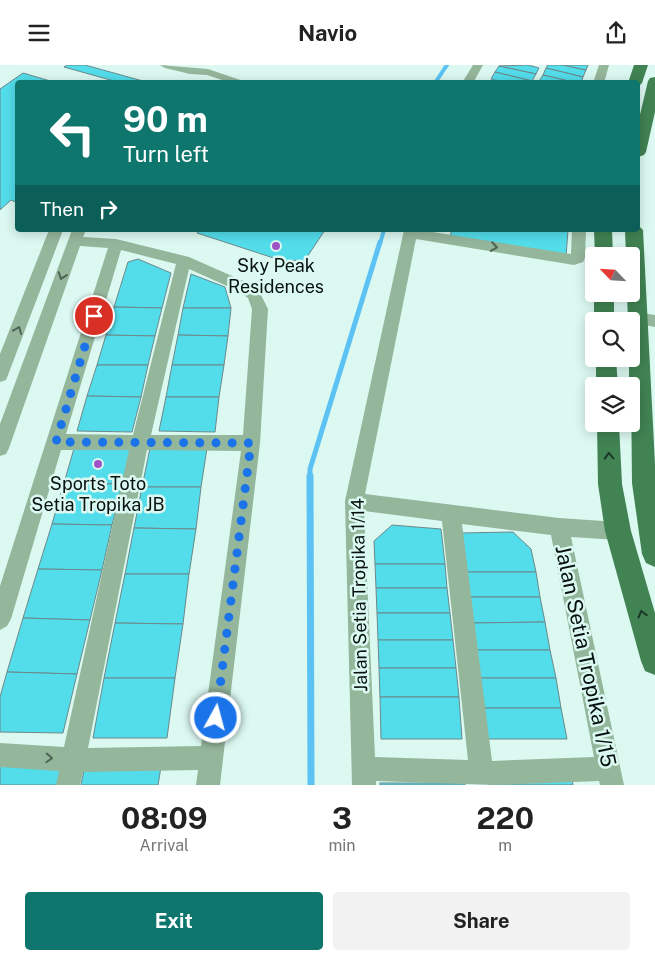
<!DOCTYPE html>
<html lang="en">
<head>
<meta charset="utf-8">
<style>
  :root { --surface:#fff; --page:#f2f2f2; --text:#222; --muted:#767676; --accent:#0f766e }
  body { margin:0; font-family:"Public Sans",sans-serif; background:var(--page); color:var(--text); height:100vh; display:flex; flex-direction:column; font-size:19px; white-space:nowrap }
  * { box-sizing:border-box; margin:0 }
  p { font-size:16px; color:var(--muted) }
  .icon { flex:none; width:28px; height:28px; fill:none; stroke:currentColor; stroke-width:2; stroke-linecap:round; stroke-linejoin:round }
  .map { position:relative; height:720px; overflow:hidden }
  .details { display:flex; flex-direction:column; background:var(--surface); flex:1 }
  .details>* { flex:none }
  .hud { position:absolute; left:15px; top:15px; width:625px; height:152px; border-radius:5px; box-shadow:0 2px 12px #0003; background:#0f766e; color:#fff; overflow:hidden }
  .needle { width:32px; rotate:295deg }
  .buttons { position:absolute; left:585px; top:182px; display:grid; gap:10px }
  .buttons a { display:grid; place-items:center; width:55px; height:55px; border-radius:5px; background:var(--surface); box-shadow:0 2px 12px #0003; font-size:25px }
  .pin { position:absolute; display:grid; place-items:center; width:42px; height:42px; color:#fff; margin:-21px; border:2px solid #fff; border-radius:50%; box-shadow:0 1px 5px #0007 }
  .me { position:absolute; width:55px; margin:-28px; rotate:7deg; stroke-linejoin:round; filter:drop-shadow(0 0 4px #0008) }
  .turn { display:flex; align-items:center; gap:18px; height:105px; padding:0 25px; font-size:22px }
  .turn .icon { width:65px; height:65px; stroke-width:2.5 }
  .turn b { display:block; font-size:35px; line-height:42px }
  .then { display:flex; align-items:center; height:48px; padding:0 25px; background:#0003; gap:10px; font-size:19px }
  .eta { display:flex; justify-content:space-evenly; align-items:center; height:85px; text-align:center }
  .eta b { font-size:30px; font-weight:700; line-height:35px }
  .primary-button { display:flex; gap:10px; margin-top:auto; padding:10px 25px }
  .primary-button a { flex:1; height:58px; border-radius:5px; background:var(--accent); color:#fff; font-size:20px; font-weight:700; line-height:58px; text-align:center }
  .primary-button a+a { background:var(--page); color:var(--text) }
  header { display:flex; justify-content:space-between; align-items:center; height:65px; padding:0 25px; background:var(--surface); font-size:22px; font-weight:700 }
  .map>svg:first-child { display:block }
</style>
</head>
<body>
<header><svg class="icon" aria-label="menu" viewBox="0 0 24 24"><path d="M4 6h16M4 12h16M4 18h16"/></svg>Navio<svg class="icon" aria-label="share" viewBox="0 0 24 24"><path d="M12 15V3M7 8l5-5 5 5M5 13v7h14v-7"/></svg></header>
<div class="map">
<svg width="655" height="720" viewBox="0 0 655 720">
  <rect width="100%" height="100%" fill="#dbf9f1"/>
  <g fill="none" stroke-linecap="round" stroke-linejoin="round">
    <!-- stream-far2 -->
    <g stroke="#5bc2f3" stroke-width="4">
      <path d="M435,18l12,-18"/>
      <path d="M380,179l4,-14"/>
    </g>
    <!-- stream-far1 -->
    <path stroke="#5bc2f3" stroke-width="5" d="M310,413v-9l70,-227"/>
    <!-- stream -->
    <path stroke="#5bc2f3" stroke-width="7" d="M310,411l1,309"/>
  </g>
  <!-- building -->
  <g fill="#53ddeb" stroke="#6c888b">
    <path d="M67,0h18l65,18h-29l-57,-16z"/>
    <path d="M528,0l11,3 -3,6 -37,-8z"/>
    <path d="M548,0h15l23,5 -3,7 -37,-9z"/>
    <path d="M563,0h25l-2,5z"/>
    <path d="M499,1l37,8 -4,7 -37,-9z"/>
    <path d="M546,3l37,9 -2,6h-4l-34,-8z"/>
    <path d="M495,7l37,9 -1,2h-24l-16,-4z"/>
    <path d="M23,8l34,10h-39v120l-7,-3 -11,10v-121z"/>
    <path d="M543,10l34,8 -38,-2z"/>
    <path d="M199,165h126l-22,33 -9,-3 -2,4 -95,-31z"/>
    <path d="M452,165h116l-2,27 -116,-21z"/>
    <path d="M138,194l33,14 -9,35 -48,-1 14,-45z"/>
    <path d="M191,209l34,13 6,21h-48z"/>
    <path d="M114,242l48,1 -7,28 -49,-1z"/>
    <path d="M183,243h48l-3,28 -50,-1z"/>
    <path d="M106,270l49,1 -7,29h-51z"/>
    <path d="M178,270l50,1 -4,29h-52z"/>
    <path d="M97,300h51l-7,32 -54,-1z"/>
    <path d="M172,300h52l-5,32h-53z"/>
    <path d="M87,331l54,1 -9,35 -55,-1z"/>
    <path d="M166,332h53l-4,35 -56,-1z"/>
    <path d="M75,380l57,1 -10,38 -58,-1z"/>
    <path d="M150,383h57l-6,39h-59z"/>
    <path d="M64,418l58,1 -10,41 -60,-1z"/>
    <path d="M142,422h59l-5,42 -62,-1z"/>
    <path d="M52,459l60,1 -10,45 -64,-1z"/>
    <path d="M392,460l49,4 4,35h-70l-1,-23z"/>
    <path d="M134,463l62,1 -7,45h-64z"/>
    <path d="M513,467l18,17 5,23h-71l-5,-39z"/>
    <path d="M375,499h70l2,24h-71z"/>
    <path d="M38,504l64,1 -12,50 -67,-2z"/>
    <path d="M465,507h71l4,25h-72z"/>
    <path d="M125,509h64l-6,50 -68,-1z"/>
    <path d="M376,523h71l3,25h-73z"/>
    <path d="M468,532h72l5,25 -74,1z"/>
    <path d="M377,548h73l3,27h-75z"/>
    <path d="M23,553l67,2 -13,54 -70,-2z"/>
    <path d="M545,557l5,28h-75l-4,-27z"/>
    <path d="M115,558l68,1 -8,54h-71z"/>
    <path d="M378,575h75l3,28h-77z"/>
    <path d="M475,585h75l6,28h-78z"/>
    <path d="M379,603h77l3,29h-79z"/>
    <path d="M7,607l70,2 -14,59 -63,-1v-35z"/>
    <path d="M104,613h71l-8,60h-74z"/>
    <path d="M478,613h78l5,30h-79z"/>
    <path d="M380,632h79l3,42h-81z"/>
    <path d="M482,643h79l6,31h-81z"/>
    <path d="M0,696l63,1 -5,23h-58z"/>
    <path d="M85,700l76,2 -3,18h-77z"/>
    <path d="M488,713l84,1 1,6h-84z"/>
    <rect x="380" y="718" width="85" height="2"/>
  </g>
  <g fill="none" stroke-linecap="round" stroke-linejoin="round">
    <!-- minor -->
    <g fill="#94b69b" fill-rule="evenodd">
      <path d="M160,0l48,4 41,14h-18l-24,-8 -17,-1 -25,-6z"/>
      <path d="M473,0h10l-10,18h-11z"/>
      <path d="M599,0h10l-5,18h-11z"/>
      <path d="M49,165h14l-55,145 -2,5 -6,2v-28z"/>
      <path d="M72,165h14l-3,7 33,2 73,18 59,26 11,8 9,18 -8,134 -40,342h-24l2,-15 -115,2 -3,13h-24l3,-14 -59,-4v-24l64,4 65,-297h-68l-50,169 -4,7 -7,4v-44l108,-338 -28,-2 -71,202 -3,6 -6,2v-32zM121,185l55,14 -43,171 -67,-1zM189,204l49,22 10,7 4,11 -9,126h-92zM147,385l94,1 -40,295 -113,2z"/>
      <path d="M404,165h16l151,24 1,-24h14l-1,28 -2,4 -9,3 -158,-26 -51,255 194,24 59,4 7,2 3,7 -3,7 -7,2 -47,-3 53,248h-24l-1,-4 -104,4 -119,-4v4h-24l-7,-284zM364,446l78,10 26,239 -93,-3zM462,459l89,11 43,222 -102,4z"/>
      <path d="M636,247l19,3v12l-24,-5 -3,-4 3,-4z"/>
    </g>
    <!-- major -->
    <g fill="#418353" fill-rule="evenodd">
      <path d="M634,0h14l-6,18 -4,4v-4h-10z"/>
      <path d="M655,12v35l-9,40 -2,3 -6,2v-34l10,-42 2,-3z"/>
      <path d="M638,160l5,5 12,234v103l-9,-4 -4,-9 -10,-71 -1,-97h-2v-27h2v-38h-3l-1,-27h4v-38h-5l-1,-26h13z"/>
      <path d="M594,165h18l1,26h-18z"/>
      <rect x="594" y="229" width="20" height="27"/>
      <path d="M596,294h20l2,27h-22z"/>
      <path d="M597,359h22l3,60 9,47 24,82v62l-10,-4 -4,-10 -36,-130 -7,-47z"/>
    </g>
  </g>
  <!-- one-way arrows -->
  <defs><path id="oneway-chevron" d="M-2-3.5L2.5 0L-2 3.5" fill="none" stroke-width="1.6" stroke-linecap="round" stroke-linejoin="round" transform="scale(1.25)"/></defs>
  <g stroke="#4e6455">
    <use href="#oneway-chevron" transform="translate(494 182) rotate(9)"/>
    <use href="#oneway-chevron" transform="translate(62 211) rotate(110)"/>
    <use href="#oneway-chevron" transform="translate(18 265) rotate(-68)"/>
    <use href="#oneway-chevron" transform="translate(49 693) rotate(3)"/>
  </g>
  <g stroke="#1b3927">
    <use href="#oneway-chevron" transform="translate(609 391) rotate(-92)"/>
    <use href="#oneway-chevron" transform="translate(642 549) rotate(-106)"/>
  </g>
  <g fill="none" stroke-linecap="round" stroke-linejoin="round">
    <!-- route -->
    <path stroke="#1a73e8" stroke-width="9" stroke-dasharray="0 16.2" d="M94,251l-38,126 195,1 -35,275"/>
  </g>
  <!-- markers -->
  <g fill="#9e52c4" stroke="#dbf9f1" stroke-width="2">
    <circle cx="276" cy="181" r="5"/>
    <circle cx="98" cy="399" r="5"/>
  </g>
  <g text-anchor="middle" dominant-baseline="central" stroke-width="5" stroke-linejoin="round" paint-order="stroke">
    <!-- poi labels -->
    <g font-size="18" fill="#07110f" stroke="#dbf9f1">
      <text x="276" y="200">Sky Peak<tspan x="276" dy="21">Residences</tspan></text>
      <text x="98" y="418">Sports Toto<tspan x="98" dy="21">Setia Tropika JB</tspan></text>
    </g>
    <!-- street labels -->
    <g font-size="18" fill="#07110f" stroke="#dbf9f1">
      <text transform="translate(359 530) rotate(-91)">Jalan Setia Tropika 1/14</text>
    </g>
    <!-- near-street labels -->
    <g font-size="21" fill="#07110f" stroke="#dbf9f1">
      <text transform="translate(586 591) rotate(78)">Jalan Setia Tropika 1/15</text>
    </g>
  </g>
</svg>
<div class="buttons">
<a><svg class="needle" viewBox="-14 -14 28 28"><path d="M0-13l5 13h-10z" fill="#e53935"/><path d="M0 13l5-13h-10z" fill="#767676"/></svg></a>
<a><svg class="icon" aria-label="search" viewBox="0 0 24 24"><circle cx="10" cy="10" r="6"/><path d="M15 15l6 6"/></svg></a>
<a><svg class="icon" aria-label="layers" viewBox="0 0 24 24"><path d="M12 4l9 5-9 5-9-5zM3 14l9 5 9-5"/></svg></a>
</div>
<div class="pin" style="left:94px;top:251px;background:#d93025"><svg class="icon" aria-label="arrive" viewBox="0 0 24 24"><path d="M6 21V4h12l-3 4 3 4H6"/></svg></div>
<svg class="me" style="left:216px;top:653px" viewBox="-20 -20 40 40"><circle r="17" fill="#1a73e8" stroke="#fff" stroke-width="3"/><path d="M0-11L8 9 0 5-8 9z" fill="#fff"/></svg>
<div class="hud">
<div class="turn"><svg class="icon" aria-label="left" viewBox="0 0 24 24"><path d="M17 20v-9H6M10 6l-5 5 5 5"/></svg><div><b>90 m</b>Turn left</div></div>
<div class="then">Then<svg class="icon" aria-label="right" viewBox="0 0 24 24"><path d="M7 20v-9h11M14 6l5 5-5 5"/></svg></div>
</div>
</div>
<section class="details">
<div class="eta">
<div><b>08:09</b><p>Arrival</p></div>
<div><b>3</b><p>min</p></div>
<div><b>220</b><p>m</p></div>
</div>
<div class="primary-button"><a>Exit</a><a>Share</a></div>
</section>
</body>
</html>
